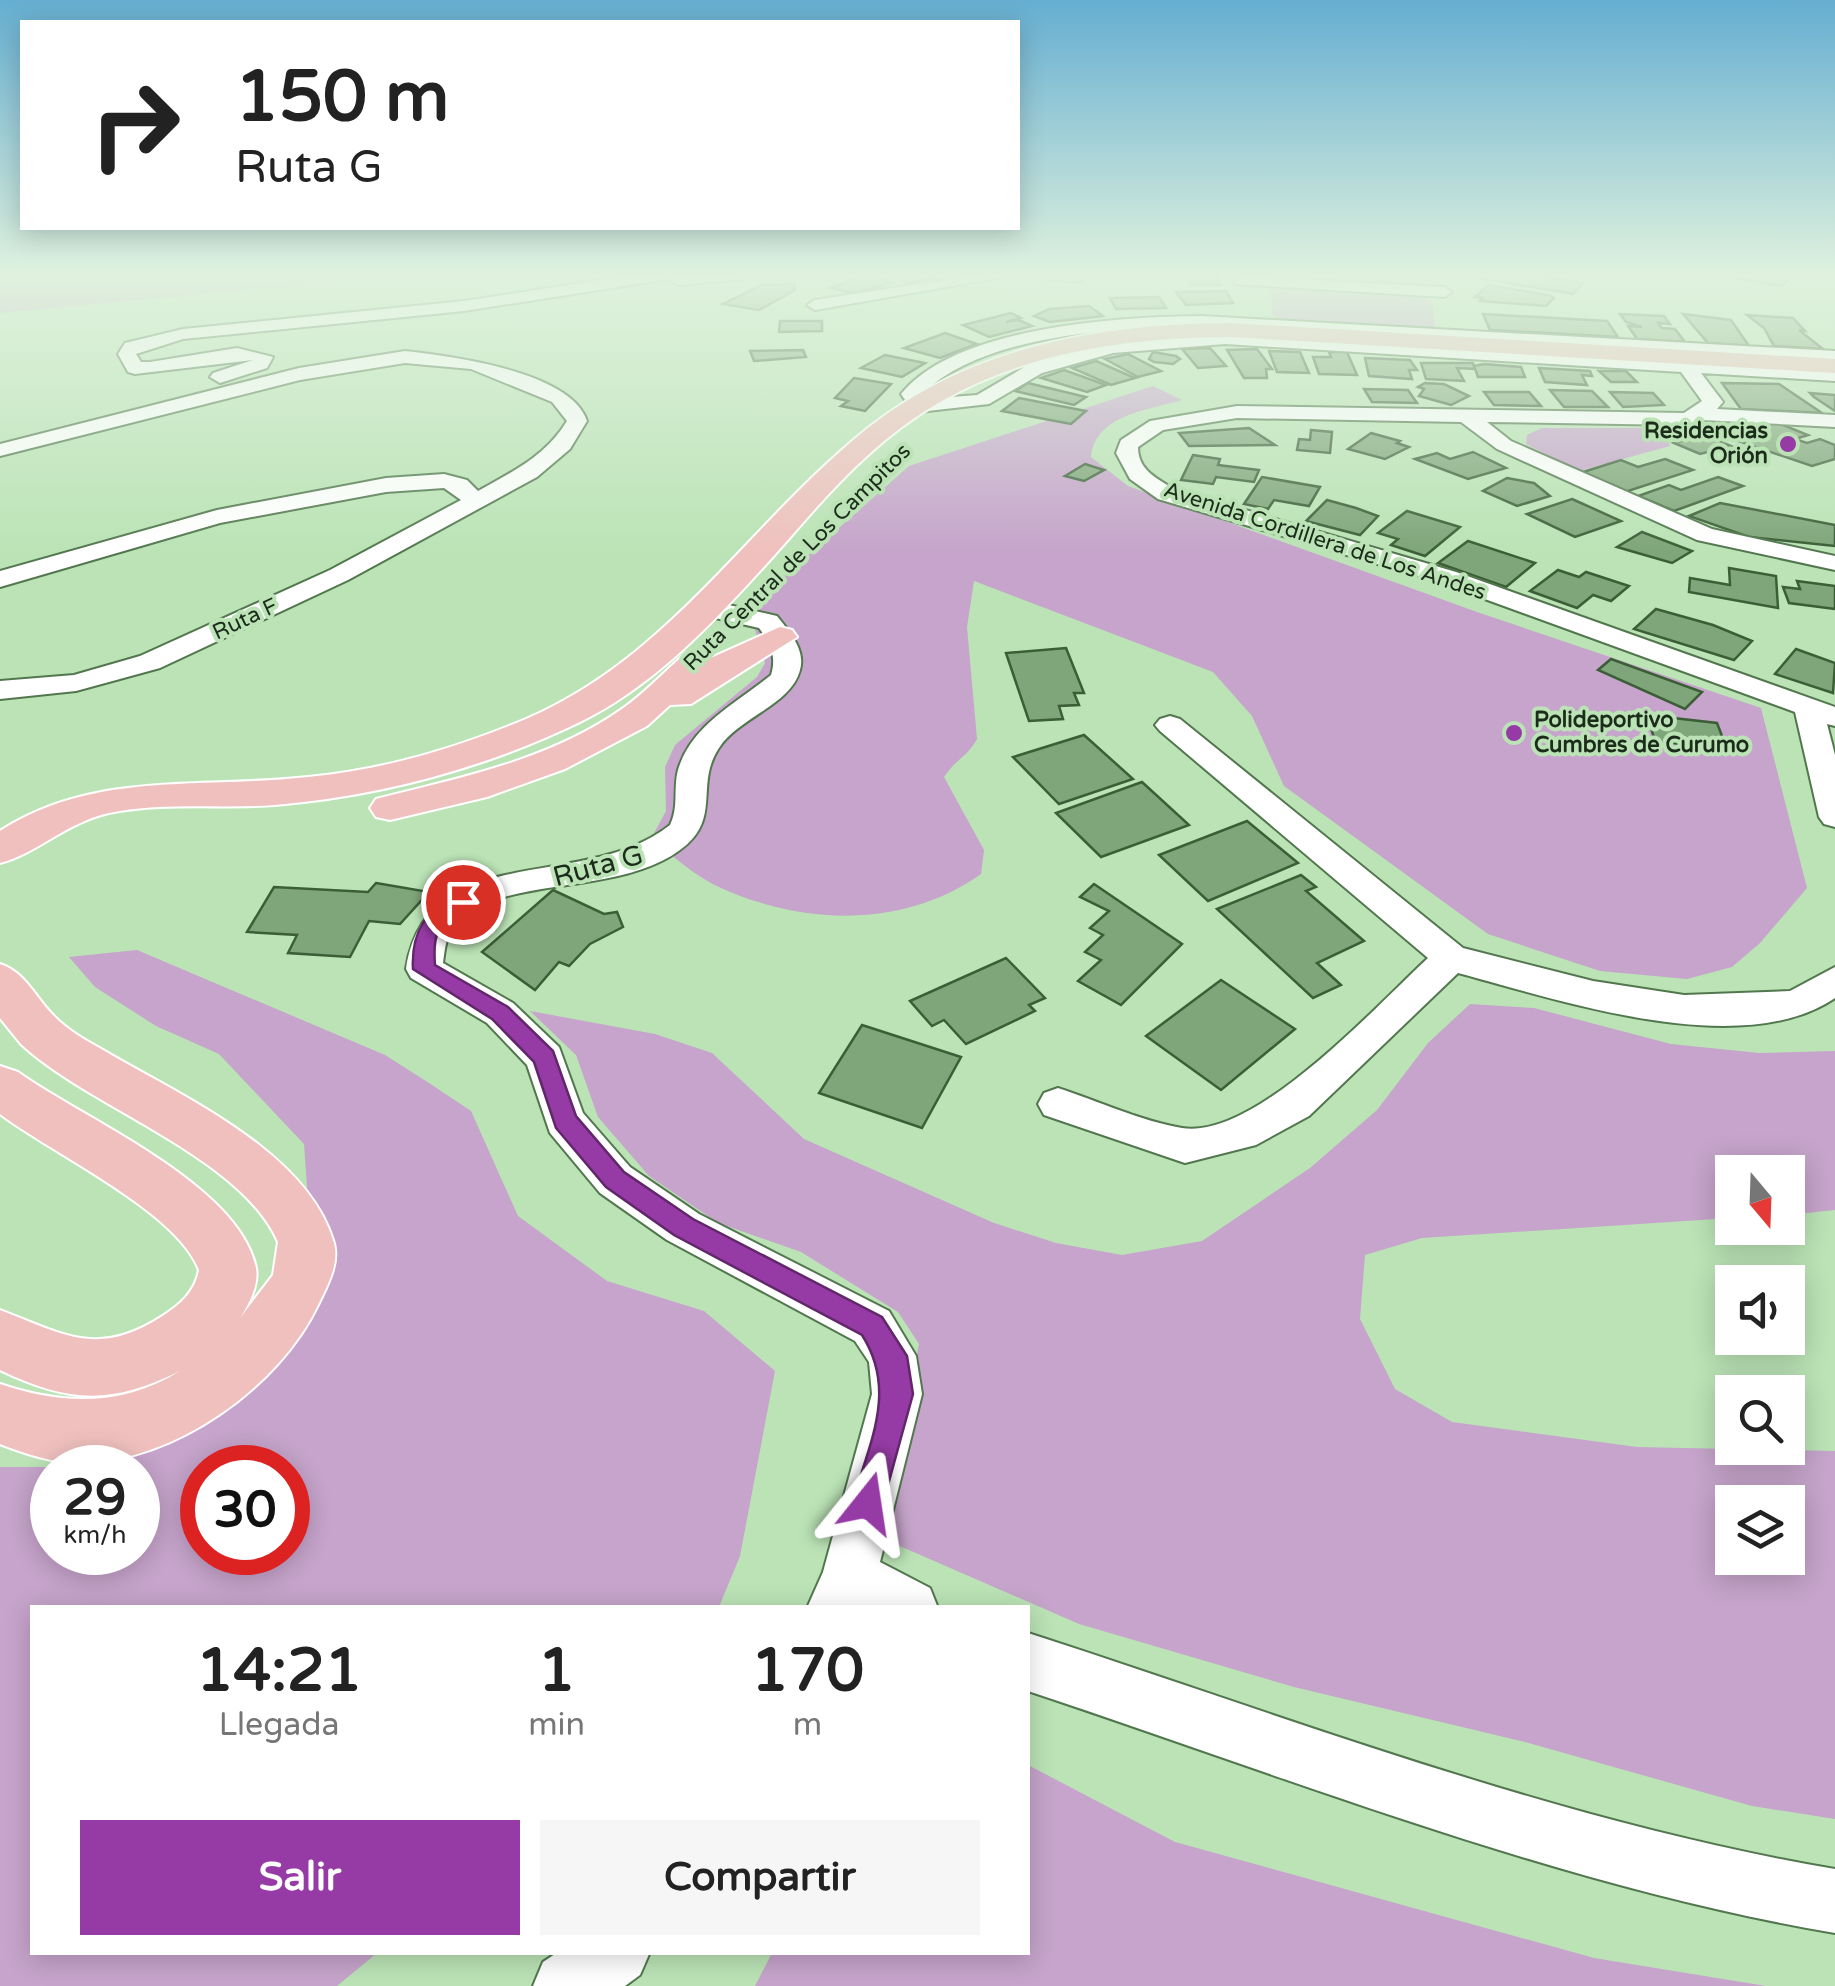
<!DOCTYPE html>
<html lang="es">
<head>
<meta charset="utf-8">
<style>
  :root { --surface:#fff; --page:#f6f6f6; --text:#222; --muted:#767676; --accent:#963ba5 }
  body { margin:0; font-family:"Varela Round",sans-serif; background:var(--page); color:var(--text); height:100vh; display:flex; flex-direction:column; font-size:38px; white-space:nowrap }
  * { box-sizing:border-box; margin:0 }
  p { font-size:32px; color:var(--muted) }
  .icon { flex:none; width:55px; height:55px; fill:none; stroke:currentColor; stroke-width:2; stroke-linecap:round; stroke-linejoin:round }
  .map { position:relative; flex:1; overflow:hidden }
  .drawer { position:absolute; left:30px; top:1605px; width:1000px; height:350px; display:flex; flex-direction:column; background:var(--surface); border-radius:0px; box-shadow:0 5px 25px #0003 }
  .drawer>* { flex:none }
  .guide { position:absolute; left:20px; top:20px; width:1000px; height:210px; border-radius:0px; box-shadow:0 5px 25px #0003; background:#fff; color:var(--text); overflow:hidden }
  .needle { width:65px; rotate:161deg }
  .buttons { position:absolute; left:1715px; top:1155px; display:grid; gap:20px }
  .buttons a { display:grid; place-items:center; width:90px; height:90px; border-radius:0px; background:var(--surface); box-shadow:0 5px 25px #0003; font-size:50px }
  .speed { position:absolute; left:30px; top:1445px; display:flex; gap:20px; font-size:50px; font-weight:700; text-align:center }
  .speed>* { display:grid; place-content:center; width:130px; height:130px; border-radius:50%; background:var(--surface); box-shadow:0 5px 25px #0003; line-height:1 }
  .speed small { font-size:25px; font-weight:400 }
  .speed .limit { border:15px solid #d22; background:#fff; color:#111 }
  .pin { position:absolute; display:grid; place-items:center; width:85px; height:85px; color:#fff; margin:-42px; border:5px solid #fff; border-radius:50%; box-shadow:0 2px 10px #0007 }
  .me { position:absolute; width:110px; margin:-55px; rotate:15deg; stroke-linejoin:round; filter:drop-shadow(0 0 8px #0008) }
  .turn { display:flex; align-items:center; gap:35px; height:210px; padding:0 50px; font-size:45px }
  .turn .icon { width:130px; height:130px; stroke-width:2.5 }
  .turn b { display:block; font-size:70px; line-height:85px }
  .eta { display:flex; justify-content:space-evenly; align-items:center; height:170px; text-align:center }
  .eta b { font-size:60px; font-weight:700; line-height:70px }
  .button { display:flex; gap:20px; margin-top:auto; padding:20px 50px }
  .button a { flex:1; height:115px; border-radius:0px; background:var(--accent); color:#fff; font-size:40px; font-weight:700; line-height:115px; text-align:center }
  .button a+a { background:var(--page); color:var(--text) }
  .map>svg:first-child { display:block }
</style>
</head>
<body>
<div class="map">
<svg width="1835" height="1986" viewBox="0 0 1835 1986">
  <rect width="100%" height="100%" fill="#bbe3b6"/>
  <!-- green -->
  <g fill="#c6a4cb" fill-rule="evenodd">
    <path d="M0,274h418l-418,39z"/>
    <path d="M1285,288l131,8 16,5 3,27 -151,-6 -11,-6 -2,-25z"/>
    <path d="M1153,386l29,14c-34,10 -87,15 -91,57l37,29 349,126 284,96 46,180 -47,55 -28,24 -45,12 -87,-8 -112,-37 -204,-148 -32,-70 -39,-44 -239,-91 -7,46 10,112c-9,17 -23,22 -33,38l40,73 -3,24c-76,54 -176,52 -260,14 -25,-11 -48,-32 -70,-49l15,-28 -1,-44 10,-22 82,-68 8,-14 -11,-37 -15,-18 42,-29 128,-113z"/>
    <path d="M1542,428h122l6,18 -91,25 -53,-27 1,-9z"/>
    <path d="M137,950l248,105 44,28 42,28 47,105 89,65 97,30 71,60 -35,185 -21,51 -687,1v344l345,1 -40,33h-337v-519h51l131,-50 117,-173 8,-57 -3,-43 -85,-90 -63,-28 -61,-39 -26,-30zM52,1468h86v84h-86zM202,1468h86v84h-86z"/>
    <path d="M1470,1004l64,4 137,36 88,9 76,-2v159l-47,5v-43h-56v46l-310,20 -57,17 -5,64 35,70 57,33 185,25 198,4v368l-83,-13 -227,-64 -231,-55 -215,-63 -200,-87 40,-193 -21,-32 -97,-60 -83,-29 -69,-47 -51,-59 -22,-62 -46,-44 125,23 57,19 92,86 190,84 62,20 66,12 80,-14 108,-73 67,-58 51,-67zM1732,1502h56v56h-56z"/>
    <path d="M1028,1765l147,77 419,116 172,28h-1011l17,-33 256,-1z"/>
  </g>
  <!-- building -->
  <g fill="#7fa57a" stroke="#3b5e37" stroke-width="2.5">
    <path d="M866,274l18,2 -5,2 13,5 -40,10 -21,-5z"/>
    <path d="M891,274h36l8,4 -27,5z"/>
    <path d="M1049,274h41l-7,8h-15l-24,-2z"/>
    <path d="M1162,274h53l6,11h-30l-4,-8z"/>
    <path d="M1489,274h38l56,9 -10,11 -90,-15z"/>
    <path d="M1763,274l32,1 -14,11 -64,-11z"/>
    <path d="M794,284l1,6 -36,20 -36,-6 39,-19z"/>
    <path d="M1488,285l60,10 6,3 -8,8 -66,-5 3,-3 -8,-1z"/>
    <path d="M1226,291l7,12 -47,2 -10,-13z"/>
    <path d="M1159,297l7,11 -50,1 -6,-11z"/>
    <path d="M1089,306l14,10 -53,6 -16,-6 15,-7z"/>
    <path d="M1011,313l10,5 -15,4 13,-2 13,6 -43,11 -26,-12z"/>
    <path d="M1483,314l124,7 11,16 -128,-7z"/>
    <path d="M1620,314l44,2 6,8 -12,-1 4,5 13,1 10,13 -48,-3 -9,-13 14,1 -16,-5z"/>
    <path d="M1683,314l48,6 18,26 -41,-3z"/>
    <path d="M1747,315l46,3 12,13 -6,-1 24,19 -49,-3 -10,-18z"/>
    <path d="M780,321h42v10l-43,1z"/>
    <path d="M945,333l32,11 -37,14 -36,-10z"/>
    <path d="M1210,348l16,18 -28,2 -16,-19z"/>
    <path d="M1257,349l15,20h-6l1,9h-23l-17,-28z"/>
    <path d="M803,350l3,7 -52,4 -4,-10z"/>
    <path d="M1269,351l31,1 9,21 -32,-1z"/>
    <path d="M1153,352l23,4 4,3 -7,5 -19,-2 -5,-3z"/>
    <path d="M1329,352h18l10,23 -38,-1 -6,-17h18z"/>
    <path d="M1128,354l33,17 -23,6 -33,-18z"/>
    <path d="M885,355l40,8 -23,14 -41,-9z"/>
    <path d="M1365,358l45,2 7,10h-8l3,9 -43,-3z"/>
    <path d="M1096,361l39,17 -24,7 -39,-17z"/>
    <path d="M1421,363h52l2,6 -18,-1 7,13 -38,-2z"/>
    <path d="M1484,364l37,3 4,10h-47l-4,-11z"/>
    <path d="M1539,368l51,3 2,5 -10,-1 5,10 -42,-3z"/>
    <path d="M1064,370l42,15 -19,7 -46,-14z"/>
    <path d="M1599,371h27l11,11h-26z"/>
    <path d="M854,378l37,6 -26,27 -24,-5 7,-5 -13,-3z"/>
    <path d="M1028,383l58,14 -12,8 -59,-14z"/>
    <path d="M1425,383l19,1 25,12 -18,9 -32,-9 5,-7 -6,-2z"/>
    <path d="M1722,383l57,1 43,29 -81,-4z"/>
    <path d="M1364,389l44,1 9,13 -45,-1z"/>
    <path d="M1550,390l42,1 16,16h-44z"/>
    <path d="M1484,392h45l12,14 -47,-1z"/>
    <path d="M1610,392l43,1 11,12 -41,2z"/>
    <path d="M1810,393l25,2v16l-21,-14z"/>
    <path d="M1019,398l67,13 -15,13 -69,-13z"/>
    <path d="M1773,421l35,14 -13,4 12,4 13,-4 15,6v14l-23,7 -89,-30z"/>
    <path d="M1249,428l26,17 -86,1 -10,-13z"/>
    <path d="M1311,430l21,2 -2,21 -33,-3 2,-11 11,1z"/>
    <path d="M1371,433l29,8 -3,2 12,4 -24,12 -37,-10z"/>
    <path d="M1705,435l26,11 -31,8 -26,-11z"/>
    <path d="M1473,452l33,16 -38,11 -53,-20 22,-6 13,6z"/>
    <path d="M1193,455l27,4 -2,6 41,5 -5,12 -38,-5 -3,7 -32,-4z"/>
    <path d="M1665,459l28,11 -68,22 -45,-19 41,-13 17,7z"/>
    <path d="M1085,464l19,6 -20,11 -19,-5z"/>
    <path d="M1262,477l58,10 -11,19 -35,-6 -6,9 -24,-5z"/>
    <path d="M1718,477l25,9 -69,25 -36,-15 31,-11 12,5z"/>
    <path d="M1507,478l27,5 16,13 -33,10 -34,-15z"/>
    <path d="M1572,499l49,22 -46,16 -48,-23z"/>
    <path d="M1327,500l29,8 22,8 -18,19 -54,-14z"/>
    <path d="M1720,503l115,22v21l-86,-9 -60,-21z"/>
    <path d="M1407,511l53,16 -35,29 -34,-11 7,-6 -20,-6z"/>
    <path d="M1642,532l50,19 -20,12 -55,-16z"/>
    <path d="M1468,541l67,22 -29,24 -68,-24z"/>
    <path d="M1729,568l47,8 2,32 -89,-16 1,-14 40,7z"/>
    <path d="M1558,570l21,7 7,-5 43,14 -18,15 -18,-6 -16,13 -47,-17z"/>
    <path d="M1797,581l38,5v23l-46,-6 -6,-16 17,2z"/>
    <path d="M1656,609l57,16 39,16 -18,19 -100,-31z"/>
    <path d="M1066,648l18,45h-10l5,12 -20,1 4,13 -34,2 -23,-68z"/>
    <path d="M1796,649l39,14 -2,30 -58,-19z"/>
    <path d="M1611,659l91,33 -17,17 -87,-39z"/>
    <path d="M1647,715l70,8 10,26 -72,-8z"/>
    <path d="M1084,735l49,44 -74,25 -46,-47z"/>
    <path d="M1142,782l47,43 -88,32 -45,-44z"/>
    <path d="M1247,821l51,42 -90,38 -49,-46z"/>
    <path d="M1301,875l15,12 -10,4 58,50 -47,22 24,22 -28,13 -96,-89z"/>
    <path d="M376,883l53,9 -29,32 -31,-3 -19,36 -62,-4 9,-18 -50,-3 27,-45 94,5z"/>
    <path d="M1094,884l88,60 -61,61 -43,-24 23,-21 -16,-8 18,-17 -13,-7 19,-17 -29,-14z"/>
    <path d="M553,890l51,24 13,-2 6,15 -33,17 -21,22 -10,-4 -24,28 -53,-38z"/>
    <path d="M1006,958l39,40 -16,7 6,6 -69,33 -22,-24 -12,6 -22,-25z"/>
    <path d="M1221,980l74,49 -74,61 -75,-54z"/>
    <path d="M862,1025l99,32 -39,71 -103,-35z"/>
  </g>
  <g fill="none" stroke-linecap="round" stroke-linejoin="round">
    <!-- minor casing -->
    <g stroke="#52774e" stroke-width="4">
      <g id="minor">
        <path d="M640,274h112l-8,5 -66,6 -9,-6 -205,32 -281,28 -47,15 5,8h9l87,-14 36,9 -6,11 -47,15 -10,-6 3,-4 40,-13 -118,14 -7,-2 -10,-18 7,-11 58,-14 281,-28z"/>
        <path d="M982,274h39l-206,36 -8,-5 8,-5z"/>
        <path d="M1241,276l203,11 8,5 -8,5 -209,-13v-6z"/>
        <path d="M1201,316l634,35v12l-147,-7 4,5 143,8v12l-134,-8 22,29 -6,7 118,6v12l-133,-7 -17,5 -198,-3 24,19 201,88 123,27v14l-138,-30 -200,-91 -36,-27 -224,-4 -74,12 -25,17c0,23 18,31 36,42l282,83 379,135v19l-8,-2 8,31v72l-11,-3 -5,-7 -24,-105 -357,-130 -280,-83 -28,-20 -14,-26 5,-13 29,-19 87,-15 447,7 18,-12 -21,-29 -456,-28 -112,9 -71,20 -53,31 -70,8 -7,-2 -11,-16c55,-68 218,-77 300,-78zM1201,327l473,28 -2,5 -447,-26 -113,9 -84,22 -51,30 -52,4 -4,-4c61,-61 198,-68 280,-68z"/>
        <path d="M405,351c45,5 166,20 182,70l-17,28 -33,28 -189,103 -188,88 -84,23 -76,8v-18l74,-6 66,-19 190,-86 131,-70 -17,-12 -58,4 -166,31 -220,64v-16l217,-61 169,-32 58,-4 23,6 11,11c34,-19 68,-35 89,-70l-15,-19 -81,-33 -66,-6 -105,17 -300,76v-12l299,-76z"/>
        <path d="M707,600l70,16c12,15 29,34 23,54 -9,35 -62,48 -81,78 -25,37 4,71 -39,102 -62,46 -174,25 -222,71 -12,12 -13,27 -15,42l70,40 46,44 24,66 47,54 69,47 190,97 27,45 6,38 -42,168 50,26 8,20h-131l16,-36 49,-178 -3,-32 -14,-21 -188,-101 -67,-47 -50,-60 -23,-68 -40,-42 -76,-45 -5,-9c20,-132 177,-75 264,-144 9,-18 3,-36 8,-55 13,-45 59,-67 93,-95 6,-19 -1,-32 -12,-47l-61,-14 -4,-6z"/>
        <path d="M1170,716l10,3 283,229 130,33 91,14 106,-4 45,-24v31c-94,64 -275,2 -377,-25l-149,143 -53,29 -71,18 -141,-48 -6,-11 6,-11 14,-5c40,13 83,33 124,40 73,12 195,-123 246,-170l-268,-227 -5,-6 5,-6z"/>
        <path d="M1028,1633c263,85 534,190 807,236v64c-272,-46 -545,-155 -807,-242z"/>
        <path d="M558,1952h92l-10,23 -15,11h-92l10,-24z"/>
      </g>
    </g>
    <!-- major casing -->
    <g stroke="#fff" stroke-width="4">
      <g id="major">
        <path d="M1231,323l604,36v14l-604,-36c-134,1 -262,24 -364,119 -39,35 -72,77 -108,116 -52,57 -109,116 -179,150 -95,46 -200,74 -305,83 -55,4 -112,-3 -166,8 -44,10 -71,40 -109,50v-32c94,-61 202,-42 308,-54 75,-7 149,-29 218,-58 138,-59 215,-183 325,-277 107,-93 242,-118 380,-119z"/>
        <path d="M780,627l12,3 5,7 -106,67 -21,1 -23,21 -82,43 -78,28 -97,23 -14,-3 -6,-9 6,-9c83,-21 174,-39 246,-90 23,-16 43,-38 64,-56l12,-3 15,7z"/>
        <path d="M0,964c25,8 35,33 53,51 14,15 32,25 50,35 76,45 202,100 230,190 8,22 -6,46 -15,65 -39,82 -144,157 -237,158 -28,0 -55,-9 -81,-19v-60c62,21 122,23 180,-13 -68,34 -112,32 -180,-1v-60c63,24 97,48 161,7 19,-12 34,-25 38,-47 -22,-59 -148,-117 -199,-156v-48l18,6c65,47 221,112 238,196 3,17 -7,36 -16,50l33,-43 5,-33c-37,-86 -190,-135 -257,-198l-21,-26z"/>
      </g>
    </g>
    <!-- minor -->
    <use href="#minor" fill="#fff" fill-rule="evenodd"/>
    <!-- major -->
    <use href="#major" fill="#efc0be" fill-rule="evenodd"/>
  </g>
  <!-- sky -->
  <linearGradient id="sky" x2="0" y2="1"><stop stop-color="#65aed1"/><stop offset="0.5" stop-color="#e0f2de"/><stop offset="1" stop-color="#e0f2de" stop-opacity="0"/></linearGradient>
  <rect width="1835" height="552" fill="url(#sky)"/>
  <!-- route -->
  <path fill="#963ba5" stroke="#62266b" stroke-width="2.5" d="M463,895l10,7c-23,26 -42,13 -38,63l73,42 45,44 23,65 48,56 69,47 189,98 25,39 6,38 -33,120 -12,5 -11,-5 -5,-11c17,-59 46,-112 10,-168l-188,-100 -68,-48 -50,-59 -22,-66 -42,-43 -79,-50c-2,-36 13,-63 50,-74z"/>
  <!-- markers -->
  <g fill="#963ba5" stroke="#bbe3b6" stroke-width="4">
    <circle cx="1788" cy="444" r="10"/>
    <circle cx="1514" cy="733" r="10"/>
  </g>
  <g text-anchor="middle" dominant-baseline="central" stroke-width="8" stroke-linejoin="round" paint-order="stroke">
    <!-- far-poi labels -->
    <g font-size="22" font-weight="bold" fill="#1c2c1b" stroke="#bbe3b6" text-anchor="end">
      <text x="1768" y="431">Residencias<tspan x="1768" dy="25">Orión</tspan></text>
      <text x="1534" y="720" text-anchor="start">Polideportivo<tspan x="1534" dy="25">Cumbres de Curumo</tspan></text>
    </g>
    <!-- far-street labels -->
    <g font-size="22" fill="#1c2c1b" stroke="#bbe3b6">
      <text transform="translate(1325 541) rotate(18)">Avenida Cordillera de Los Andes</text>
      <text transform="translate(797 557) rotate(-45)">Ruta Central de Los Campitos</text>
      <text transform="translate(245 619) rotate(-25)">Ruta F</text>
    </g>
    <!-- street labels -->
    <g font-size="28" fill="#1c2c1b" stroke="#bbe3b6">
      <text transform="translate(598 866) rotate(-15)">Ruta G</text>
    </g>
  </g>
</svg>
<div class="buttons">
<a><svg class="needle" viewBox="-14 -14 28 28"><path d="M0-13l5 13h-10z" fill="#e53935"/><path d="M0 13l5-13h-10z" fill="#767676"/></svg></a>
<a><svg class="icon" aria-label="sound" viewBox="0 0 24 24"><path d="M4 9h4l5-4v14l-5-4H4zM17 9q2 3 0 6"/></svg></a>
<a><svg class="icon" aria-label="search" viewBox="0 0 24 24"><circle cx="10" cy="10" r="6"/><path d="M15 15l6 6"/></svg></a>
<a><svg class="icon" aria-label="layers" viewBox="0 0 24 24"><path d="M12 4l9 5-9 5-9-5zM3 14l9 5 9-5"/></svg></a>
</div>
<div class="speed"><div>29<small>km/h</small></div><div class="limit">30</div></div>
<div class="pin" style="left:463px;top:902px;background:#d93025"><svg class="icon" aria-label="arrive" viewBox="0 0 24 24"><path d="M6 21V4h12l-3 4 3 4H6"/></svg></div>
<svg class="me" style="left:868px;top:1503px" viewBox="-20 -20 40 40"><path d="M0-17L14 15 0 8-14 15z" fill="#963ba5" stroke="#fff" stroke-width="4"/></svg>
<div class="guide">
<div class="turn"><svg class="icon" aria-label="right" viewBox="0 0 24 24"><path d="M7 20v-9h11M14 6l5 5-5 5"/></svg><div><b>150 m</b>Ruta G</div></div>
</div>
<section class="drawer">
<div class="eta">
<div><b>14:21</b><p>Llegada</p></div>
<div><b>1</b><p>min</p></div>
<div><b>170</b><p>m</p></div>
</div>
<div class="button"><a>Salir</a><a>Compartir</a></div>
</section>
</div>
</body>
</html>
